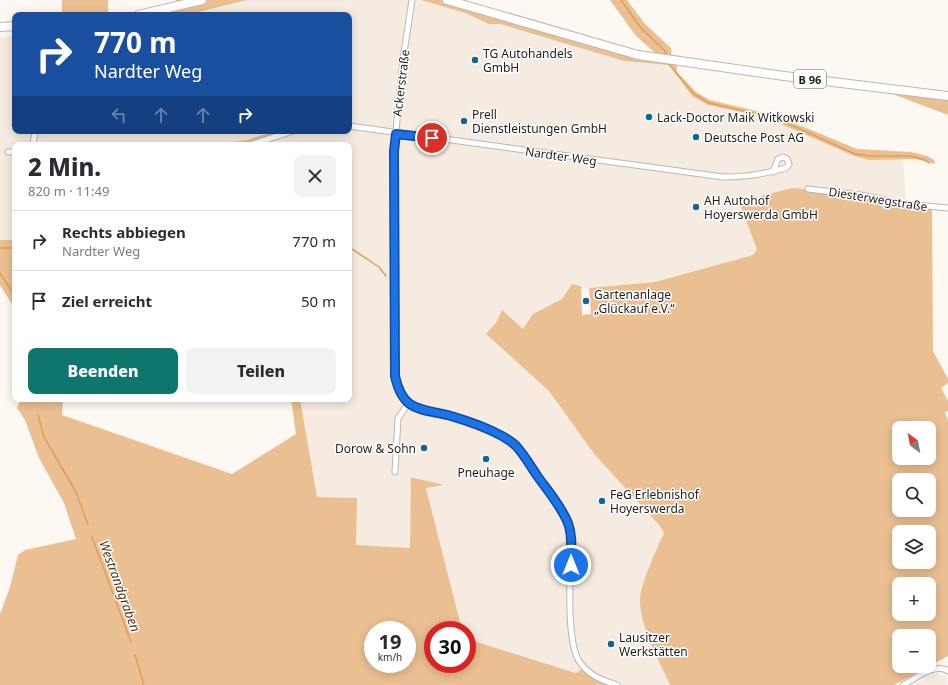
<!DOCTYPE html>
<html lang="de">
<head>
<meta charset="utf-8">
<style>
  :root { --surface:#fff; --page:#f2f2f3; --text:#2b2b33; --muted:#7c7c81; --line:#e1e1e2; --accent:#0f766e }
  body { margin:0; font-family:"Noto Sans",sans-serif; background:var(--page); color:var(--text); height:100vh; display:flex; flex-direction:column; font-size:15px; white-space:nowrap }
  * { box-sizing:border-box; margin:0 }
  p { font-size:13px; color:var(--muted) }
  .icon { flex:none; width:22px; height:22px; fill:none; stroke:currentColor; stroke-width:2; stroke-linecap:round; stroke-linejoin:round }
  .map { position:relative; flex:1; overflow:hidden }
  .details { position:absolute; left:12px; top:142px; width:340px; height:260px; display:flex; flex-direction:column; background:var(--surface); border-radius:8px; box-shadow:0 2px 10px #0003 }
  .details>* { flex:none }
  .top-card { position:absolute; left:12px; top:12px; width:340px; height:122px; border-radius:8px; box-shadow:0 2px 10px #0003; background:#1a4fa0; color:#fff; overflow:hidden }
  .needle { width:26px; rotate:328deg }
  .fabs { position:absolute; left:892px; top:421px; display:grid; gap:8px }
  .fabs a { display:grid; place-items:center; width:44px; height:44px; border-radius:8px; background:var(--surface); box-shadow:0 2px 10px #0003; font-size:20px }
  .speed { position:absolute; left:364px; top:621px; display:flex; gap:8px; font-size:20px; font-weight:700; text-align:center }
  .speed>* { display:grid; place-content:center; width:52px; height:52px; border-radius:50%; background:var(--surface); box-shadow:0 2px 10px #0003; line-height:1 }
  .speed small { font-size:10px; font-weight:400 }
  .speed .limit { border:6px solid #d22; background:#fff; color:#111 }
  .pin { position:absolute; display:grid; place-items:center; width:34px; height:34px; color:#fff; margin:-17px; border:2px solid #fff; border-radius:50%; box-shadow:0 1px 4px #0007 }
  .me { position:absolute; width:44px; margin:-22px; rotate:0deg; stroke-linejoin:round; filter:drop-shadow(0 0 3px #0008) }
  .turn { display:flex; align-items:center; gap:14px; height:84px; padding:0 16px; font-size:18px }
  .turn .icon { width:52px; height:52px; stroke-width:2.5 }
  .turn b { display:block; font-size:28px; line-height:34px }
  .lanes { display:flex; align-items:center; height:38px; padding:0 16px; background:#0003; justify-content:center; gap:20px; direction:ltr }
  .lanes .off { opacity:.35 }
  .round { display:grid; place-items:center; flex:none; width:42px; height:42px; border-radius:8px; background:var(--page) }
  .head { display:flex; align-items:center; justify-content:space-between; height:68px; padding:0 16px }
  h1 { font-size:24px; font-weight:800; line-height:30px }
  .button { display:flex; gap:8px; margin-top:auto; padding:8px 16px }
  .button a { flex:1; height:46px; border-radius:8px; background:var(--accent); color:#fff; font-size:16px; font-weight:800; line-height:46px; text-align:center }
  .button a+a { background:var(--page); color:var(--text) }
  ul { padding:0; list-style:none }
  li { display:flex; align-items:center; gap:12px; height:60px; padding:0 16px; border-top:1px solid var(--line) }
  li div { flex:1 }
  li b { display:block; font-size:15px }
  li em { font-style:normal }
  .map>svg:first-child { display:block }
</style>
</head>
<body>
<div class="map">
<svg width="948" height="685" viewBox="0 0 948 685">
  <rect width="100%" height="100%" fill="#fdf8f2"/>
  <!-- built -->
  <g fill="#f6ebe0">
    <path d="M247,0h174l44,13 24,11h11l124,37 45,4 23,31 16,9 57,12 89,39 15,4 34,-2 3,46 -98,-16h-16l-50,13 -2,4 17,44 -4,6 -98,27 -74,7v-3l-9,-2 -10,15 -29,15 -10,16 -21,-20 -6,13 -10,11 63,57 46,64 65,71 4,7 -15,33 -9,33 4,24 26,62h-53l-33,-17 -7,5 -110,-34v-9h-5l-36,-143 16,-2 -30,-8 -2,71 -55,-3 2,-47 -40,-1 -17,-98h49v-254h-334v97l-4,-2h-11v-203l15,-1v95h334v-116h-161z"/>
    <path d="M937,673l9,3 2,9h-35z"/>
  </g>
  <!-- green -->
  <g fill="#eabf92" fill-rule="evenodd">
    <rect x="62" y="0" width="46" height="15"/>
    <path d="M176,0h71l-60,15h-49l38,-9z"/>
    <path d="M421,0h26l214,58 -25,-22 -26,-36h17l18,24 26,24 1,12 5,6v6l19,20 14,8 55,13 34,12 58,24 54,3 16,4 7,4 1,4 -20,-5 -46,1 -15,-4 -89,-39 -57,-12 -16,-9 -23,-31 -45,-4 -124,-37h-11l-24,-11z"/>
    <path d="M877,88l71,8v19z"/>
    <path d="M275,131h11l-47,14h-26l34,-5z"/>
    <path d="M792,188l16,1 124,19 1,143 15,28v4l-7,5 7,13v10l-3,1 3,9v235l-54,29h-224c-11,-25 -30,-58 -30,-85 0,-15 17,-52 24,-67l-4,-7 -65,-71 -46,-64 -63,-57 10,-11 6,-13 21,19 10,-15 29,-15 10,-15 9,2 1,29 9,-1 -2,-26 66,-6 98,-27 4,-6 -17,-44 2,-4zM899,428h30v30h-30zM899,480h30v30h-30zM899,532h30v30h-30zM899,584h30v30h-30zM899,636h30v30h-30z"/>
    <path d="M0,240h11l4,2v67l-15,-24z"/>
    <path d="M23,399h40l-1,16 170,59 64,-40 -5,-35h9l17,98 40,1 -1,47 54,3 1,-71 33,8 -18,3 36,142h-29v34h34v-25l109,34 8,-5 33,17h-617v-71l10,-27 8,-32 7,-5 51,-11 -12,-36 -25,-45 -14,-38 -8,-12 3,-7zM373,630h34v34h-34z"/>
  </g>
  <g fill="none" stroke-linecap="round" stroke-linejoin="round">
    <!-- stream -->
    <g stroke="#e49e4f" stroke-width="1.5">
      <path d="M621,0l20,28 24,23 1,4"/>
      <path d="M668,63l26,31 15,9 56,13 33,12 57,26 15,2h41l14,4 4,3"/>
      <path d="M349,247l30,20 7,9"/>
      <path d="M0,248h11"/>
      <path d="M0,273l15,23"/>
      <path d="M36,399v1"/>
      <path d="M38,415l6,22 32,55 12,33"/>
      <path d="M92,537l39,105"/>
      <path d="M135,655l9,30"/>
    </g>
    <!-- minor casing -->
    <g stroke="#bcb7b2" stroke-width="7">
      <g id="minor">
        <path d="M412,0l-9,59 -9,92 1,224c4,17 12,31 29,37 8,3 18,2 27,4 19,6 40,12 57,23 12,8 47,59 55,73 4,8 6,15 8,23 0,28 -6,104 8,126 9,14 22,19 38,24"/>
        <path d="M349,126l374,51c21,0 42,-3 63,-9l3,-4 -2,-5 -4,-2 -5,2 -5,13"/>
        <path d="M33,145l2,-14"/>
        <path d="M250,145l43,-14"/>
        <path d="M8,152h7"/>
        <path d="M808,189l52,6 46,9 42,4"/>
        <path d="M395,472l3,-54 11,-15"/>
        <path d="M903,685c12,-6 32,-23 45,-14"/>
      </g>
    </g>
    <!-- primary casing -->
    <g stroke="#bcb7b2" stroke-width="10">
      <g id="primary">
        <path d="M447,0l191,55 146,21 164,20"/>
        <path d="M138,15l64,-15"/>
        <path d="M0,27l15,-1"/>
      </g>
    </g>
    <!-- minor -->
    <use href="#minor" stroke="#fff" stroke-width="5"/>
    <!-- primary -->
    <use href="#primary" stroke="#fff" stroke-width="8"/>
  </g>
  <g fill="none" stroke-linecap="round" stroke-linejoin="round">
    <!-- route casing -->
    <g stroke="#114b97" stroke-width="10">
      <path id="route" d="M432,138l-36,-4 -2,17 1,225c8,37 26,32 56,40 17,5 35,11 51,20 5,3 11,6 15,11 8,9 14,20 21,30 10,14 23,29 30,46 5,13 3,28 3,42"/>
    </g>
    <!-- route -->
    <use href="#route" stroke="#1a73e8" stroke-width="7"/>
  </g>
  <!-- markers -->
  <g fill="#126597" stroke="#fff" stroke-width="1.5">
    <circle cx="475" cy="60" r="4"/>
    <circle cx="649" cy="117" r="4"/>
    <circle cx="464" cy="121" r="4"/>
    <circle cx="696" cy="137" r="4"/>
    <circle cx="696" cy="207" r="4"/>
    <circle cx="586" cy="301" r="4"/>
    <circle cx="424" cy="448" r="4"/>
    <circle cx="486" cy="459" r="4"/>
    <circle cx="602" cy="501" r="4"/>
    <circle cx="611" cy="644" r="4"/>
  </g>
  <g text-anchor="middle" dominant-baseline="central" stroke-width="3" stroke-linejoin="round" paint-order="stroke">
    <!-- shield labels -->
    <rect fill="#fff" stroke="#636260" stroke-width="1" x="794" y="70" width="32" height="18" rx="3"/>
    <g font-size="11" font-weight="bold" fill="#201e1c">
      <text x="810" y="79">B 96</text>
    </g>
    <!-- poi labels -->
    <g font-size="12" fill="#201e1c" stroke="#fff" text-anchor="start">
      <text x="483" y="53">TG Autohandels<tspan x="483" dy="14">GmbH</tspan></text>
      <text x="472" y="114">Prell<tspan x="472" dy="14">Dienstleistungen GmbH</tspan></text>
      <text x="657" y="117">Lack-Doctor Maik Witkowski</text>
      <text x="704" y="137">Deutsche Post AG</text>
      <text x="704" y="200">AH Autohof<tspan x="704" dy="14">Hoyerswerda GmbH</tspan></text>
      <text x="594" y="294">Gartenanlage<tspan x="594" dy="14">„Glückauf e.V.“</tspan></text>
      <text x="416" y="448" text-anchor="end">Dorow &amp; Sohn</text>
      <text x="486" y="472" text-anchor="middle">Pneuhage</text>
      <text x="610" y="494">FeG Erlebnishof<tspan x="610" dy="14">Hoyerswerda</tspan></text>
      <text x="619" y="637">Lausitzer<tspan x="619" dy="14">Werkstätten</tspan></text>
    </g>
    <!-- street labels -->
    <g font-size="12" fill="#201e1c" stroke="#fff">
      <text transform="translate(401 83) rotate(-83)">Ackerstraße</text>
      <text transform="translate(561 156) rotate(8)">Nardter Weg</text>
      <text transform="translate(878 199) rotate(9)">Diesterwegstraße</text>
    </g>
    <!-- water labels -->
    <g font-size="13" font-style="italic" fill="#503412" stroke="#fff">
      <text transform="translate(120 586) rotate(70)">Westrandgraben</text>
    </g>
  </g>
</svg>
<div class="fabs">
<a><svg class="needle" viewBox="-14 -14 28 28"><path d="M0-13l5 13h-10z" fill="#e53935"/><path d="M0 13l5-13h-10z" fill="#7c7c81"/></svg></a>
<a><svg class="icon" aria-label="search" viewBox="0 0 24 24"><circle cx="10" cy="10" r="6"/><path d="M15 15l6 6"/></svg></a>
<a><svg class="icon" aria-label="layers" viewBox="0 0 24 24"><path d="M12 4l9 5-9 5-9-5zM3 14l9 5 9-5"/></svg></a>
<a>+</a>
<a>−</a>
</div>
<div class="speed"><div>19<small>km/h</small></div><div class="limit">30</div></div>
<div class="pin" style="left:432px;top:138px;background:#d93025"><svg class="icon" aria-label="arrive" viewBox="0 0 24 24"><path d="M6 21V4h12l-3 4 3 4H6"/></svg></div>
<svg class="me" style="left:571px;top:565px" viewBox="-20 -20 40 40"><circle r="17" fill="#1a73e8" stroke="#fff" stroke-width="3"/><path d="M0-11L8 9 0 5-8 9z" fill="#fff"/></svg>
<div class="top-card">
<div class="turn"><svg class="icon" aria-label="right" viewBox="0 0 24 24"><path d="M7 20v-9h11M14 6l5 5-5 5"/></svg><div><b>770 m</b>Nardter Weg</div></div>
<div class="lanes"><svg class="icon off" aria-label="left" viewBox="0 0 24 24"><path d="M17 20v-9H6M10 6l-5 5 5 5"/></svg><svg class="icon off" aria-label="ahead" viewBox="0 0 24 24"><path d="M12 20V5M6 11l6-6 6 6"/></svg><svg class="icon off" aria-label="ahead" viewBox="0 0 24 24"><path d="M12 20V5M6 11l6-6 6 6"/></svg><svg class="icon" aria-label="right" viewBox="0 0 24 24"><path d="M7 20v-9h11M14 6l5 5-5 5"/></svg></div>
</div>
<section class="details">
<div class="head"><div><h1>2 Min.</h1><p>820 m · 11:49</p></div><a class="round"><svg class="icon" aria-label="close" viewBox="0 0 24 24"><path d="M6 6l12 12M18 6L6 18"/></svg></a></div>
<ul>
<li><svg class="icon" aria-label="right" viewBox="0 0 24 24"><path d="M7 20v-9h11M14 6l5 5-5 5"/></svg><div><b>Rechts abbiegen</b><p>Nardter Weg</p></div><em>770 m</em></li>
<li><svg class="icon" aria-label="arrive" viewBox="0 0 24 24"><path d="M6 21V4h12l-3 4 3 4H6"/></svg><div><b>Ziel erreicht</b></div><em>50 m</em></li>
</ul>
<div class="button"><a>Beenden</a><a>Teilen</a></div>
</section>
</div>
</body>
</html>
